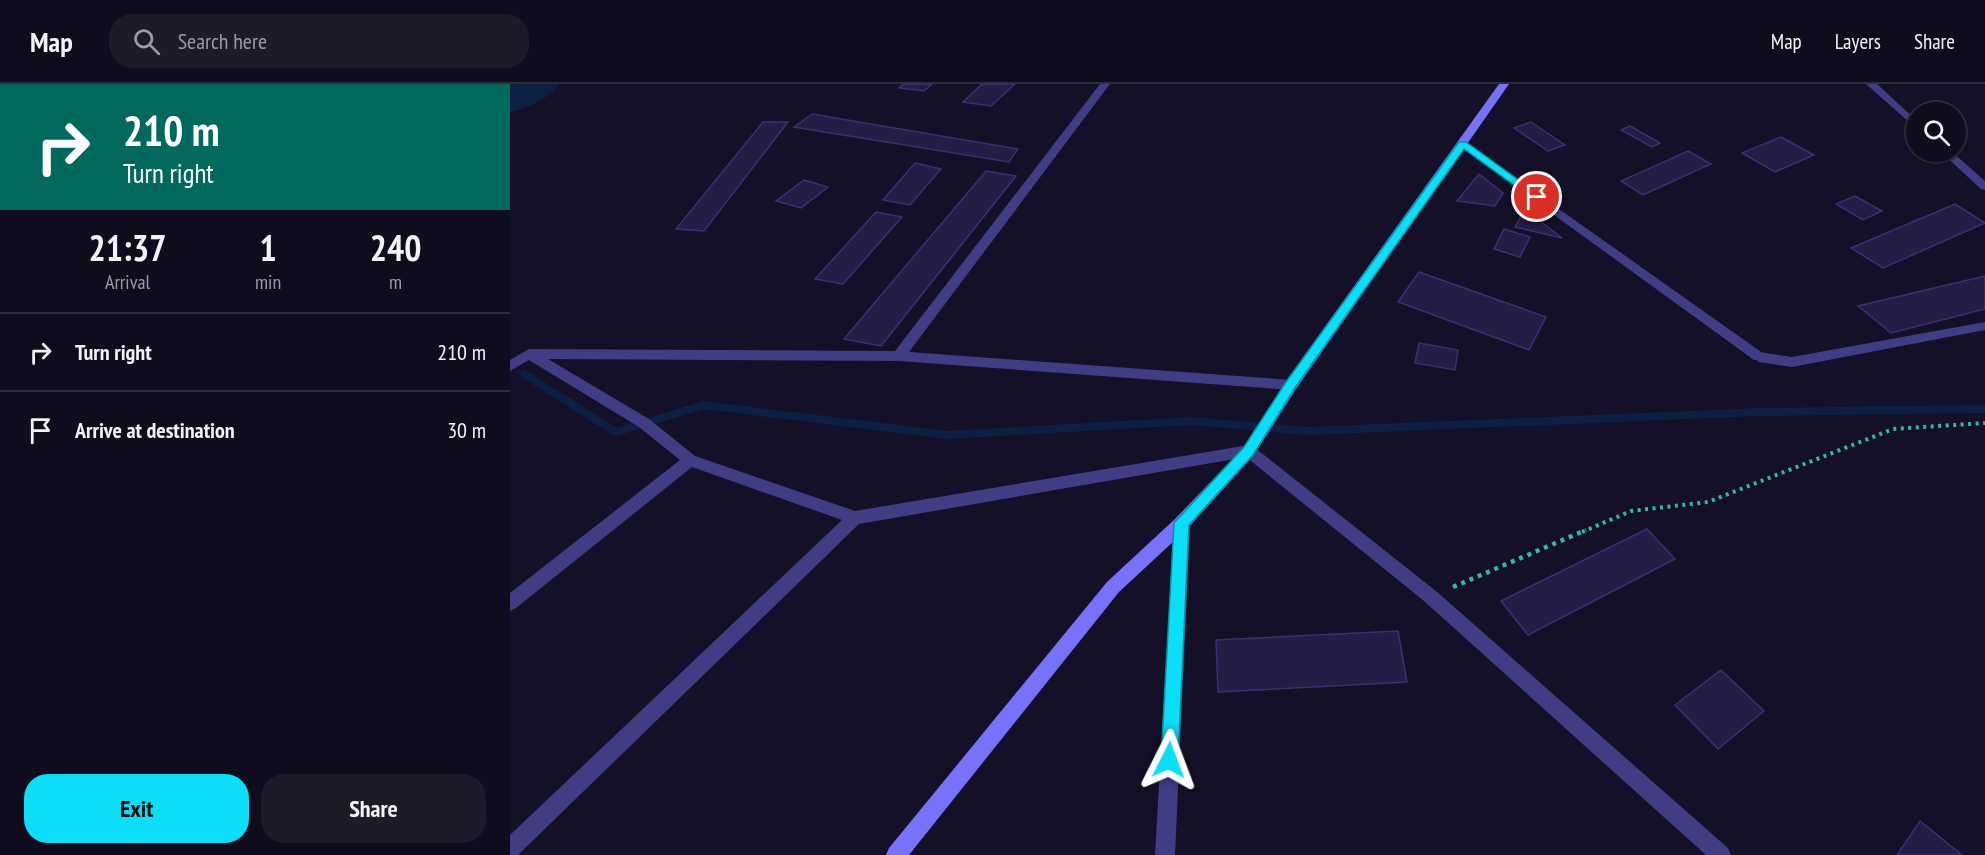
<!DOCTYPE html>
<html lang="en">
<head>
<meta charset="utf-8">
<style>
  :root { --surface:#0f0c1d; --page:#1d1a2a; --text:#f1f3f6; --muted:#9b9ba4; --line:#2f2c3b; --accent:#0bdef6 }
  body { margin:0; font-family:"PT Sans Narrow",sans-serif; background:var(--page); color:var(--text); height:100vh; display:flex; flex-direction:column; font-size:22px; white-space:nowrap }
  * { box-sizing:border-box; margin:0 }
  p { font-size:20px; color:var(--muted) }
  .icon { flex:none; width:33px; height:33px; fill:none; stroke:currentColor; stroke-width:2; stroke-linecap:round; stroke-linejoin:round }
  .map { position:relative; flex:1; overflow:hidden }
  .details { display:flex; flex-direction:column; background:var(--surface); width:510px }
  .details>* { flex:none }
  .hud { background:#00695c; color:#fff; overflow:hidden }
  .tools { position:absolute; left:1396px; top:18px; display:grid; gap:12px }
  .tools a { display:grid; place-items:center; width:60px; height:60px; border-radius:50%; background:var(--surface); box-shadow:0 2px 4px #0004,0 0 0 2px var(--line); font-size:30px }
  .pin { position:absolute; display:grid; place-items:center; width:51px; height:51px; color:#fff; margin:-26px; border:3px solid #fff; border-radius:50%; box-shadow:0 2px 6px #0007 }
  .me { position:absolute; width:66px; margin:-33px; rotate:3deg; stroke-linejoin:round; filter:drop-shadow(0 0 4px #0008) }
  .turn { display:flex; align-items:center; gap:21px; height:126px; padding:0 24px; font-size:27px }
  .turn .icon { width:78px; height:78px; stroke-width:2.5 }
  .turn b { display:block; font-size:42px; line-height:51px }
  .eta { display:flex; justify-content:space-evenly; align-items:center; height:102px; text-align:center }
  .eta b { font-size:36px; font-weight:600; line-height:42px }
  .action { display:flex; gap:12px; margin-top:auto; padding:12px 24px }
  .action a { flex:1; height:69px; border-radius:24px; background:var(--accent); color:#111; font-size:24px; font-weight:600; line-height:69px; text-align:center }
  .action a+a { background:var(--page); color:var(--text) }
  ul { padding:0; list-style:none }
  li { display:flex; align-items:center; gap:18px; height:78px; padding:0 24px; border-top:2px solid var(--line) }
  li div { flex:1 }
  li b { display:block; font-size:22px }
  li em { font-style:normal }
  header { display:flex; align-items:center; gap:36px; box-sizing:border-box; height:84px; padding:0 30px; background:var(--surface); border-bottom:2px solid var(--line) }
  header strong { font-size:28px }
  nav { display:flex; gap:33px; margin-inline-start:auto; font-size:21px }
  .search { width:420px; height:54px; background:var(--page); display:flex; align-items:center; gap:15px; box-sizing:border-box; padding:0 21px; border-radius:24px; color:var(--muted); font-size:22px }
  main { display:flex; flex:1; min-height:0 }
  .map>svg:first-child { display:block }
</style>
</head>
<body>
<header>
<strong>Map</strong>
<div class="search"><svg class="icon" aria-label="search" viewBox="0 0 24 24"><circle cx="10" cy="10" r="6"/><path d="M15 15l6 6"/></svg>Search here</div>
<nav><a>Map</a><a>Layers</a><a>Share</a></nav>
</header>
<main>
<section class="details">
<div class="hud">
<div class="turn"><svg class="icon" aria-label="right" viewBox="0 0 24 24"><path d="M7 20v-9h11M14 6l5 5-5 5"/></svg><div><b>210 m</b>Turn right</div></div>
</div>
<div class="eta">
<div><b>21:37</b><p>Arrival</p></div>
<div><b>1</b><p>min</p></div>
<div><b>240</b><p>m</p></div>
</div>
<ul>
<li><svg class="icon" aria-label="right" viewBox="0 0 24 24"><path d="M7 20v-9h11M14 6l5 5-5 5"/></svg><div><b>Turn right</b></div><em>210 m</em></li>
<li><svg class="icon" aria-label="arrive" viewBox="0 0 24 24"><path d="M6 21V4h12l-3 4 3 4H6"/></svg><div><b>Arrive at destination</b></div><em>30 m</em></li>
</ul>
<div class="action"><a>Exit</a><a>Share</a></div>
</section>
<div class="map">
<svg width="1475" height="771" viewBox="0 0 1475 771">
  <rect width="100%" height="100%" fill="#141027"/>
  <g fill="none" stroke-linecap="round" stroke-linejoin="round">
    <!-- stream -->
    <path stroke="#0c2044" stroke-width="8" d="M14,290l92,58 88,-27 242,30 246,-14 116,10 451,-19 226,-3"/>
    <!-- river -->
    <path fill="#0c2044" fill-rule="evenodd" d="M4,0h45c-10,15 -32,24 -49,28v-26z"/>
  </g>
  <!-- building -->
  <g fill="#261d47" stroke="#3d3072" stroke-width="1.5">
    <path d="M393,0h29l-8,7 -25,-3z"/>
    <path d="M472,0h33l-24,22 -28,-4z"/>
    <path d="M302,30l206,35 -9,13 -215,-35z"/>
    <path d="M253,38h25l-84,109 -28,-2z"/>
    <path d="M1021,38l34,23 -17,6 -34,-23z"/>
    <path d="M1120,42l30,17 -8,4 -31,-17z"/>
    <path d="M1271,53l33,18 -39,17 -33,-19z"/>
    <path d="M1178,67l23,13 -68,31 -22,-14z"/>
    <path d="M405,79l26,6 -31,36 -27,-5z"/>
    <path d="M476,87l30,5 -135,170 -37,-7z"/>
    <path d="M969,90l24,19 -8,13 -38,-5z"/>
    <path d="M294,96l24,7 -27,21 -25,-7z"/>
    <path d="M1345,112l27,15 -19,9 -27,-16z"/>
    <path d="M1445,120l30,19 -102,45 -32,-20z"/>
    <path d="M1015,125l37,29 -47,-11z"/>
    <path d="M366,128l26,5 -59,67 -28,-5z"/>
    <path d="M994,145l26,8 -10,20 -26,-8z"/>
    <path d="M909,188l127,45 -17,33 -131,-48z"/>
    <path d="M1475,192v33l-94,24 -33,-27z"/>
    <path d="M909,259l39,7 -3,20 -40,-7z"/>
    <path d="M1137,445l28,30 -147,76 -27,-34z"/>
    <path d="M888,547l9,51 -189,10 -2,-52z"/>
    <path d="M1211,586l43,41 -46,38 -43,-44z"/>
    <path d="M1410,737l42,34h-65z"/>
  </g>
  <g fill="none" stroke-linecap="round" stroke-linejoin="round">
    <!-- path-far1 -->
    <path stroke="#34b5ad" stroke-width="4" stroke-dasharray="3 4.5" stroke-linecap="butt" d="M1072,448l49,-21 77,-9 185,-73 92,-6"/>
    <!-- path -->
    <path stroke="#34b5ad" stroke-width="4.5" stroke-dasharray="4 5" stroke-linecap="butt" d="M943,503l133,-57"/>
    <!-- lane -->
    <path fill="#403d84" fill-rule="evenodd" d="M1475,238v8l-193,37 -33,-5 -7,-5 7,-5 33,5z"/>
    <!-- street -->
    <g fill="#403d84" fill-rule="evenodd">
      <path d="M590,0h10l-201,268 382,28 7,5 -2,4 -5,1 -392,-29 -351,-2 101,60 46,37 160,55 394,-66 5,2 182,144 292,257 3,7h-25l-282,-254 -178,-144 -387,67 -341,331h-8v-20l332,-315 -150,-53 -176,141 -6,3v-18l170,-133 -41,-33 -110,-67 -19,11v-11l19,-11 366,2z"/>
      <path d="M1356,0h11l40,37v8z"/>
      <path d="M953,57l301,213 2,3 -2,3h-10l-295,-214 -1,-2z"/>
      <path d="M1431,68h11l33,29v9l-4,-1z"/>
      <path d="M672,432l6,2 2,5 -15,332h-20l19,-332 2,-5z"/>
    </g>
    <!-- secondary -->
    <path fill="#7672fa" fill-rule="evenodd" d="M989,0h10l-213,305 -42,66 -66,73 -69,64 -210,263h-23l3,-7 218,-266 69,-64 68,-71 42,-66z"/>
  </g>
  <!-- route -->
  <path fill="#0bdef6" stroke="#0790a0" stroke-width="1.5" d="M949,58h7l76,55 -9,2 -69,-50 -169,239 -42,67 -64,70 -11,235 -2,6 -7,3 -6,-3 -2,-6 13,-237 70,-76 42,-65z"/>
</svg>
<div class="tools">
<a><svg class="icon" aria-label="search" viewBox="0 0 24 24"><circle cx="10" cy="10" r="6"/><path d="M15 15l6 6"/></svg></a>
</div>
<div class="pin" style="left:1027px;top:113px;background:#d93025"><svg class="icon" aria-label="arrive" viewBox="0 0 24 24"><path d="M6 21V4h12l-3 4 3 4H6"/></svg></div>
<svg class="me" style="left:659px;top:676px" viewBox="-20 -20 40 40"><path d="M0-17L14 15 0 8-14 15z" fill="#0bdef6" stroke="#fff" stroke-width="4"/></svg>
</div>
</main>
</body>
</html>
